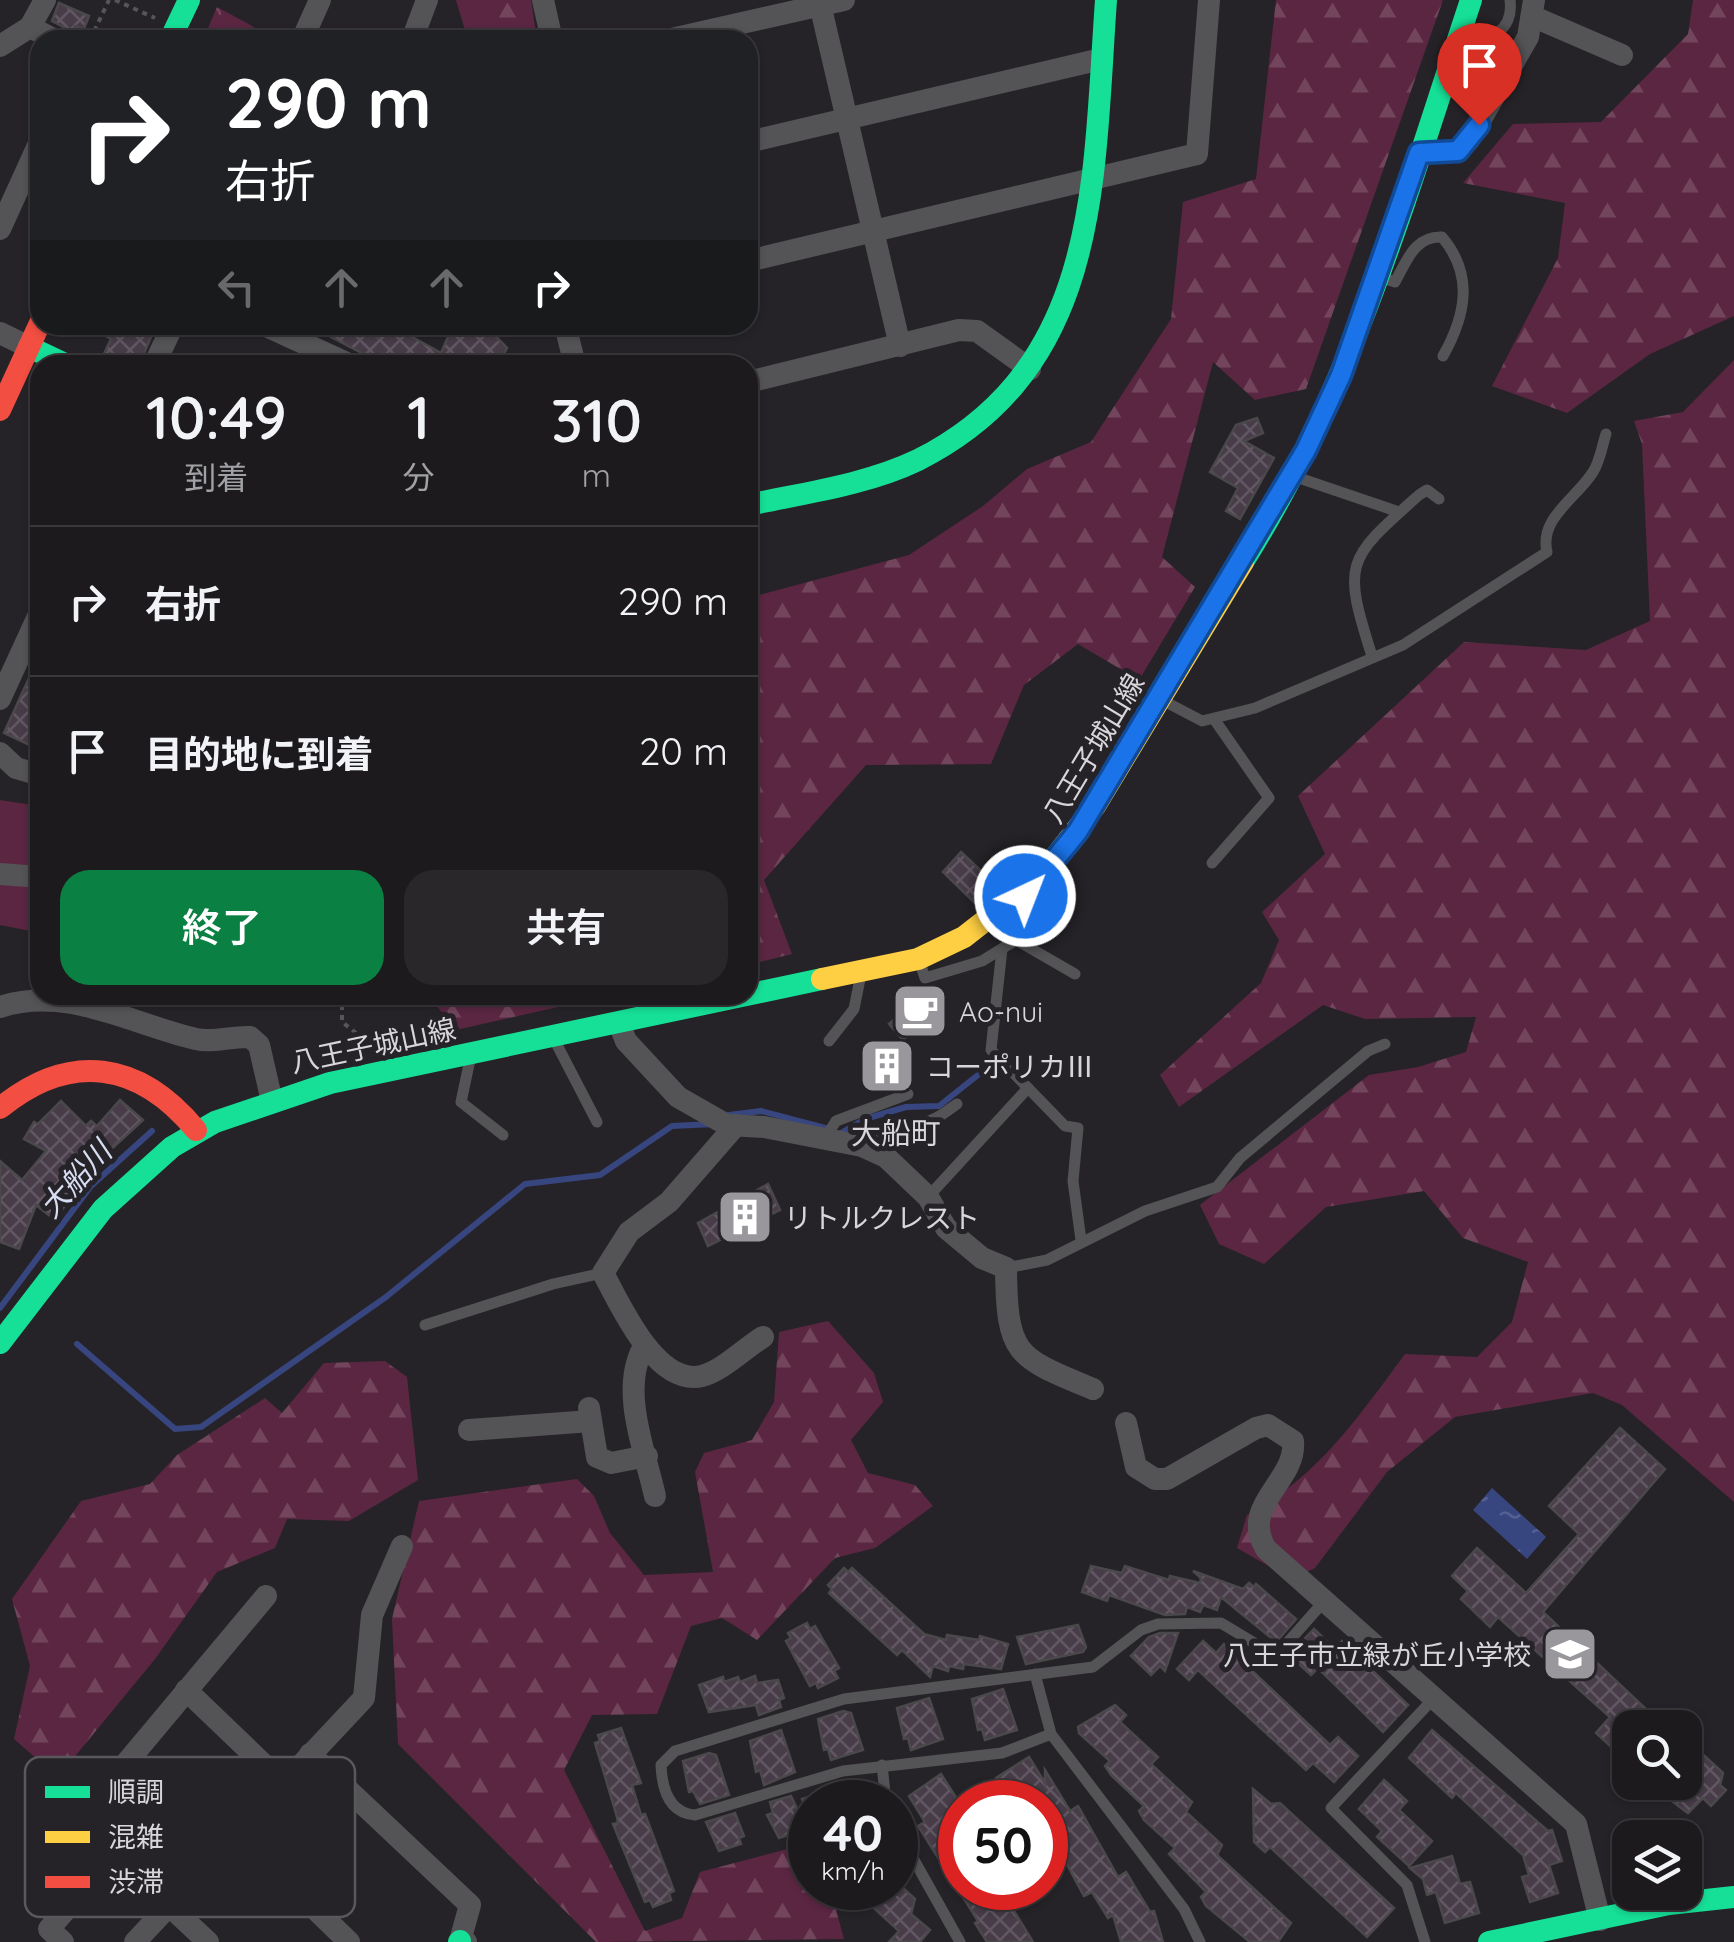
<!DOCTYPE html>
<html lang="ja">
<head>
<meta charset="utf-8">
<style>
  :root { --surface:#1c1a1d; --page:#29272a; --text:#f1f3f6; --muted:#a0a1a4; --line:#3a383b; --accent:#0b8043 }
  body { margin:0; font-family:Quicksand,"Noto Sans JP",sans-serif; background:var(--page); color:var(--text); height:100vh; display:flex; flex-direction:column; font-size:38px; white-space:nowrap }
  * { box-sizing:border-box; margin:0 }
  p { font-size:32px; color:var(--muted) }
  .icon { flex:none; width:55px; height:55px; fill:none; stroke:currentColor; stroke-width:2; stroke-linecap:round; stroke-linejoin:round }
  .map { position:relative; flex:1; overflow:hidden }
  .panel { position:absolute; left:30px; top:355px; width:728px; height:650px; display:flex; flex-direction:column; background:var(--surface); border-radius:30px; box-shadow:0 2px 8px #0004,0 0 0 2px var(--line) }
  .panel>* { flex:none }
  .guide { position:absolute; left:30px; top:30px; width:728px; height:305px; border-radius:30px; box-shadow:0 2px 8px #0004,0 0 0 2px var(--line); background:#202124; color:#fff; overflow:hidden }
  .controls { position:absolute; left:1612px; top:1710px; display:grid; gap:20px }
  .controls a { display:grid; place-items:center; width:90px; height:90px; border-radius:20px; background:var(--surface); box-shadow:0 2px 8px #0004,0 0 0 2px var(--line); font-size:50px }
  .speed { position:absolute; left:788px; top:1780px; display:flex; gap:20px; font-size:50px; font-weight:700; text-align:center }
  .speed>* { display:grid; place-content:center; width:130px; height:130px; border-radius:50%; background:var(--surface); box-shadow:0 2px 8px #0004,0 0 0 2px var(--line); line-height:1 }
  .speed small { font-size:25px; font-weight:400 }
  .speed .limit { border:15px solid #d22; background:#fff; color:#111 }
  .pin { position:absolute; display:grid; place-items:center; width:85px; height:85px; color:#fff; margin:-102px -42px; border-radius:50% 50% 50% 0; rotate:-45deg; box-shadow:0 0 10px #0007 }
  .pin .icon { rotate:45deg }
  .me { position:absolute; width:110px; margin:-55px; rotate:43deg; stroke-linejoin:round; filter:drop-shadow(0 0 8px #0008) }
  .turn { display:flex; align-items:center; gap:35px; height:210px; padding:0 30px; font-size:45px }
  .turn .icon { width:130px; height:130px; stroke-width:2.5 }
  .turn b { display:block; font-size:70px; line-height:85px }
  .lanes { display:flex; align-items:center; height:95px; padding:0 30px; background:#0003; justify-content:center; gap:50px; direction:ltr }
  .lanes .off { opacity:.35 }
  .eta { display:flex; justify-content:space-evenly; align-items:center; height:170px; text-align:center }
  .eta b { font-size:60px; font-weight:600; line-height:70px }
  .primary-button { display:flex; gap:20px; margin-top:auto; padding:20px 30px }
  .primary-button a { flex:1; height:115px; border-radius:30px; background:var(--accent); color:#fff; font-size:40px; font-weight:600; line-height:115px; text-align:center }
  .primary-button a+a { background:var(--page); color:var(--text) }
  ul { padding:0; list-style:none }
  li { display:flex; align-items:center; gap:30px; height:150px; padding:0 30px; border-top:2px solid var(--line) }
  li div { flex:1 }
  li b { display:block; font-size:38px }
  li em { font-style:normal }
  .map>svg:first-child { display:block }
</style>
</head>
<body>
<div class="map">
<svg width="1734" height="1942" viewBox="0 0 1734 1942">
  <defs>
    <pattern id="forest-firs" width="22" height="20" patternUnits="userSpaceOnUse" patternTransform="scale(2.5)"><rect width="22" height="20" fill="#5b2642"/><path d="M5 1l3.5 6h-7zM16 11l3.5 6h-7z" fill="#72455d"/></pattern>
    <pattern id="park-crowns" width="20" height="18" patternUnits="userSpaceOnUse" patternTransform="scale(2.5)"><rect width="20" height="18" fill="#5b2642"/><path d="M2 6a3 3 0 1 1 6 0M12 15a3 3 0 1 1 6 0" fill="none" stroke="#72455d"/></pattern>
    <pattern id="water-ripples" width="26" height="14" patternUnits="userSpaceOnUse" patternTransform="scale(2.5)"><rect width="26" height="14" fill="#384680"/><path d="M2 4q2-2 4 0t4 0M15 11q2-2 4 0t4 0" fill="none" stroke="#546091"/></pattern>
    <pattern id="building-cross-hatch" width="8" height="8" patternUnits="userSpaceOnUse" patternTransform="scale(2.5)"><rect width="8" height="8" fill="#473c48"/><path d="M0 0l8 8M0 8l8-8" fill="none" stroke="#615762"/></pattern>
  </defs>
  <rect width="100%" height="100%" fill="#252327"/>
  <!-- grass -->
  <path fill="#5b2642" d="M0,800l40,6v127l-40,-8z"/>
  <!-- forest -->
  <g fill="url(#forest-firs)">
    <path d="M456,0h75l6,40h-69z"/>
    <path d="M1276,0h167l-137,389 -51,11 -42,-38 -51,195 33,30 -56,93 -61,-36 -54,41 -33,79 -125,1 -102,115 28,74 -44,11v-367l161,-43 74,-49 44,-37 64,-27 80,-123 12,-117 73,-23z"/>
    <path d="M1693,0h41v316l-84,38 -83,59 -75,-27 66,-128 7,-55 -102,-20 50,-59 88,-2 87,-88z"/>
    <path d="M1734,360v1142l-112,-97 -29,-12 -138,24 -68,55 -72,96 -24,11 -54,-31 10,-33c69,-36 113,-100 158,-161l72,3 35,-35 16,-60 -65,-24 -39,-47 -98,16 -62,57 -45,-20 -19,-39 169,-130 49,-8 48,-15 10,-35 -111,2 -42,-14 -144,102 -19,-32 101,-92 18,-43 -17,-28 63,-58 -27,-58 166,-154 122,8 64,-29 -8,-177 -8,-23 49,-9z"/>
    <path d="M428,995h183l-155,35z"/>
    <path d="M828,1321l46,52 9,29 -32,38 17,33 47,12 18,21 -58,42 -40,10 -78,82 -35,-22 -31,8 -34,88 -65,1 -28,55 81,161 37,-13 18,-46 110,-29v45h20l14,51 -248,3 -198,-198 -6,-125 27,-118 158,-22 17,17 16,37 34,42 69,-3 -18,-100 9,-19 48,-13 22,-38 5,-70z"/>
    <path d="M385,1361l22,16 11,103 -69,41 -62,-2 -12,29 -58,24 -62,87 -97,118 -44,-38 16,-73 -18,-67 69,-98 69,-17 27,-29 88,-57 17,15 42,-50z"/>
  </g>
  <!-- park -->
  <path fill="url(#park-crowns)" d="M217,7l37,20 -6,13h-45z"/>
  <!-- water -->
  <path fill="url(#water-ripples)" d="M1492,1488l54,49 -19,22 -54,-49z"/>
  <g fill="none" stroke-linecap="round" stroke-linejoin="round">
    <!-- stream -->
    <g stroke="#384680" stroke-width="6">
      <path d="M729,1115l32,-4 68,18"/>
      <path d="M841,1133l24,-14 41,-12 33,-1 54,-43"/>
      <path d="M0,1308l91,-122 61,-55"/>
      <path d="M77,1344l98,85 26,-2 185,-130 139,-113 75,-9 72,-49 42,-2"/>
    </g>
  </g>
  <!-- building -->
  <g fill="url(#building-cross-hatch)" stroke="#4b484b" stroke-width="2.5">
    <path d="M59,3l30,13 -5,13 -9,-3 -2,6 -21,-11z"/>
    <path d="M108,325h48l-17,40h-16l-20,-9 8,-17 -7,-4z"/>
    <path d="M336,325h12l31,13 6,-13h26l-4,9 34,19 12,-28h22l18,8 14,15 -9,17h-93l-22,-12 -4,9 -48,-25z"/>
    <path d="M1257,418l6,15 -19,8 30,17 -34,61 -14,-8 12,-23 -28,-16 26,-47z"/>
    <path d="M40,654v96l-36,-17z"/>
    <path d="M961,852l36,34 -20,19 -34,-33z"/>
    <path d="M916,1001l14,15 -27,24 -14,-16z"/>
    <path d="M887,1051l16,17 -16,15 -16,-19z"/>
    <path d="M120,1100l23,20 -50,46 -38,54 -19,-15 -17,44 -19,-7v-81l22,19 24,-29 -22,-12 10,-17 4,2 23,-23 25,25 5,-5 6,5z"/>
    <path d="M768,1184l12,26 -72,36 -10,-23z"/>
    <path d="M1620,1428l45,41 -122,143 123,116h-36v36l-34,-31 14,-16 -112,-100 -8,10 -29,-28 7,-8 -16,-15 25,-28 49,45 53,-59 -30,-28z"/>
    <path d="M1091,1566l31,7 3,-7 44,14 1,-4 30,7 1,-5 -8,-7 50,18 6,-6 5,4 2,-3 40,35 -20,23 -55,-45 -4,13 -14,-5 -3,7 -13,-5 -2,7 -20,1 -56,-20 -2,6 -25,-9z"/>
    <path d="M844,1568l4,4 4,-4 72,66 22,6 1,-5 32,5 1,-4 28,8 -7,25 -37,-5 -1,5 -14,-3 -1,5 -15,-5 -3,11 -28,-27 -5,5 -68,-62 3,-4 -4,-4z"/>
    <path d="M807,1623l3,6 5,-3 24,42 -5,3 4,7 -20,10 -2,-5 -6,3 -24,-45 5,-3 -3,-5z"/>
    <path d="M1078,1625l8,22 -3,5 -57,12 -9,-27z"/>
    <path d="M1314,1629l21,20 7,-8 66,64 -25,27 -65,-64 -7,7 -22,-20z"/>
    <path d="M1160,1633h18l-13,38 -5,-5 -9,9 -20,-19 18,-19z"/>
    <path d="M1203,1641l13,12 8,-9 106,101 8,-8 20,19 -24,26 -21,-19 -7,7 -108,-100 -9,10 -12,-11z"/>
    <path d="M755,1676l2,7 21,-3 6,18 -5,2 2,7 -22,8 -3,-10 -47,7 -10,-27 24,-8 1,5 14,-5 2,5z"/>
    <path d="M1003,1689l14,41 -32,10 -3,-11 -4,1 -6,-31z"/>
    <path d="M929,1698l14,41 -32,11 -3,-12 -4,1 -7,-31z"/>
    <path d="M1115,1705l11,10 -6,7 38,35 -7,7 41,38 -6,10 36,33 -5,10 74,68 -13,19h-28l-44,-36 -5,-9 5,-5 -37,-38 6,-6 -31,-28 -5,-9 5,-5 -33,-31 -6,-9 5,-5 -31,-28 -1,-6z"/>
    <path d="M843,1711l8,2 12,37 -32,10 -3,-11 -4,1 -6,-31z"/>
    <path d="M621,1728l20,55 -9,2 9,30 4,-1 29,77 -5,2 2,7 -18,7 -3,-7 -5,2 -32,-78 5,-1 -1,-6 -22,-74 5,-2 -2,-6z"/>
    <path d="M781,1730l14,42 -31,13 -4,-15 -4,2 -6,-31z"/>
    <path d="M1432,1730l116,101 4,-1 10,31 -13,4 9,28 -28,9 -8,-25 7,-2 -6,-20 -67,-62 -4,5 -43,-40z"/>
    <path d="M1685,1738l38,35 -3,12 6,5 -15,16 -8,-8 -15,15 -42,-31h39z"/>
    <path d="M709,1753l7,2 13,40 -29,9 -7,-13 -4,1 -6,-31z"/>
    <path d="M1029,1757l16,26v-13l25,41 8,-5 40,71 8,-5 24,40 4,-1 9,31h-42l-8,-27 -5,3 -16,-26 -8,4 -34,-63 -5,4v-35h-35l-14,-24z"/>
    <path d="M941,1774l16,25 -7,6 10,16v67h40l33,54h-46l-12,-19 3,-2 -60,-95 7,-4 -16,-26z"/>
    <path d="M1384,1780l23,21 -8,9 33,31 -23,25 -32,-29 5,-6 -23,-22z"/>
    <path d="M849,1784l5,18h-51l-1,-3z"/>
    <path d="M1253,1789l18,15 9,-1 114,105 -27,29 -97,-90 -5,5 -11,-10z"/>
    <path d="M791,1796l13,27 -6,2 2,6 -21,7 -12,-23 6,-2 -3,-11z"/>
    <path d="M735,1813l9,23 -5,2 2,6 -22,7 -13,-29z"/>
    <path d="M1452,1856l8,28 10,-2 9,31 -34,10 -9,-31 -9,3 -4,-16 -13,-11z"/>
    <path d="M872,1888h31l12,11 -4,15 19,16 -10,12h-31l10,-11 -37,-34z"/>
  </g>
  <g fill="none" stroke-linecap="round" stroke-linejoin="round">
    <!-- path -->
    <g stroke="#565557" stroke-width="4" stroke-dasharray="5 5" stroke-linecap="butt">
      <path d="M115,0l40,18"/>
      <path d="M200,34l13,6"/>
      <path d="M90,40l19,-40"/>
      <path d="M342,995v27l23,18 2,7"/>
    </g>
    <!-- lane -->
    <g stroke="#545355" stroke-width="11">
      <path d="M1463,34c26,10 51,-3 47,-34"/>
      <path d="M1380,277l15,5c12,-21 19,-46 47,-45 32,38 24,78 1,119"/>
      <path d="M96,330l3,-5"/>
      <path d="M1299,478l100,34"/>
      <path d="M1372,656c-30,-94 -26,-96 47,-161l8,-5 12,9"/>
      <path d="M1162,700l40,21 53,-13 148,-63 144,-93c-8,-34 29,-53 46,-80 7,-11 9,-26 13,-38"/>
      <path d="M1212,863l57,-65 -55,-79"/>
      <path d="M1002,949l-11,101 74,76 13,2 -5,53 8,59"/>
      <path d="M919,960l6,18 57,-17 34,-21 59,34"/>
      <path d="M555,1041l42,81"/>
      <path d="M829,1041l25,-32 7,-35"/>
      <path d="M471,1055l-10,47 42,33"/>
      <path d="M824,1140l12,-19 72,-27"/>
      <path d="M862,1146c19,-29 48,-16 74,-28 8,-4 15,-10 21,-14"/>
      <path d="M928,1197l100,-109"/>
      <path d="M1006,1268l41,-8 98,-49 72,-24 23,-29 128,-107 17,-7"/>
      <path d="M425,1325l128,-41 50,-11"/>
      <path d="M1035,1674l16,60 133,175 16,33"/>
      <path d="M1051,1734l-49,19 -159,18 -148,44c-26,-2 -33,-26 -34,-50l14,-14 169,-52 249,-32 48,-37 17,-6 63,-1 50,30 10,-3 46,-52"/>
      <path d="M882,1765l4,37"/>
      <path d="M895,1826l65,116"/>
      <path d="M1425,1942l-18,-57 -76,-77 104,-111"/>
    </g>
    <!-- street -->
    <g stroke="#545355" stroke-width="22">
      <path d="M543,0l9,40"/>
      <path d="M819,0l81,346"/>
      <path d="M1534,17l88,38"/>
      <path d="M30,27l25,13"/>
      <path d="M302,40l18,-40"/>
      <path d="M412,40l15,-40"/>
      <path d="M667,40l177,-40"/>
      <path d="M0,46l30,-19 15,-27"/>
      <path d="M748,142l353,-83"/>
      <path d="M1419,153l39,-2 11,-11 59,-103 6,-37"/>
      <path d="M0,229l40,-88"/>
      <path d="M748,261l449,-107 12,-154"/>
      <path d="M264,325l87,40"/>
      <path d="M565,325l10,40"/>
      <path d="M0,333l29,14"/>
      <path d="M154,365l19,-40"/>
      <path d="M748,382l211,-52 18,1 53,38"/>
      <path d="M0,699l40,-87"/>
      <path d="M0,753l16,15 24,7"/>
      <path d="M0,874l40,3"/>
      <path d="M0,1007c67,-22 131,17 196,32 17,4 36,-3 54,-2l9,8 12,52"/>
      <path d="M619,1023l7,18 52,56 49,28 37,2 98,19 24,11 42,40 18,31 36,30 24,10c1,87 9,89 87,121"/>
      <path d="M736,1125l-67,77 -40,30 -26,41c17,31 53,114 99,103 20,-5 43,-28 61,-39"/>
      <path d="M643,1348c-23,43 2,103 12,148"/>
      <path d="M589,1408l8,49 14,6 36,-7"/>
      <path d="M1126,1423l10,44 19,12h12l89,-51 12,-3 25,16c4,41 -54,63 -27,108l310,275 24,96"/>
      <path d="M469,1430l122,-9"/>
      <path d="M186,1690l97,93"/>
      <path d="M310,1754l160,151 -10,36 6,1"/>
      <path d="M238,1834l111,108"/>
      <path d="M210,1861l-93,-87 149,-178"/>
      <path d="M63,1942l-14,-13 65,-75 94,88"/>
      <path d="M135,1942l229,-244 8,-83 30,-69"/>
    </g>
    <!-- fast -->
    <g stroke="#16e098" stroke-width="22">
      <path d="M170,40l19,-40"/>
      <path d="M29,347l38,18"/>
      <path d="M748,505c56,-12 118,-20 170,-45 184,-93 175,-281 188,-460"/>
      <path d="M1243,562c109,-173 164,-369 228,-562"/>
      <path d="M0,1343l103,-134 69,-62 43,-25 115,-39 492,-104"/>
      <path d="M459,1942l1,-1"/>
      <path d="M1489,1942l180,-38 65,-7"/>
    </g>
    <!-- slow -->
    <path stroke="#ffcf43" stroke-width="22" d="M822,979l96,-20 46,-22 74,-58 57,-73 148,-244"/>
    <!-- jam -->
    <g stroke="#f24e42" stroke-width="22">
      <path d="M0,410l40,-87"/>
      <path d="M0,1108c70,-57 139,-47 196,22"/>
    </g>
  </g>
  <g fill="none" stroke-linecap="round" stroke-linejoin="round">
    <!-- route casing -->
    <g stroke="#114b97" stroke-width="25">
      <path id="route" d="M1025,896l53,-65 228,-381 35,-75 78,-222 39,-2 21,-26"/>
    </g>
    <!-- route -->
    <use href="#route" stroke="#1a73e8" stroke-width="18"/>
  </g>
  <!-- icons -->
  <defs>
    <g id="cafe-square" transform="scale(2.875)"><rect x="-9" y="-9" width="18" height="18" rx="4" fill="#99979b" stroke="#252228"/><path d="M-5.5-4.5H6V0H3Q3 3.5 0 3.5H-2.5Q-5.5 3.5-5.5 0ZM3-3.2v2h1.7v-2ZM-6 4.5H4V6H-6Z" fill="#fff"/></g>
    <g id="building-square" transform="scale(2.875)"><rect x="-9" y="-9" width="18" height="18" rx="4" fill="#99979b" stroke="#252228"/><path d="M-4-6H4V6H1V3H-1V6H-4ZM-2.5-4.3h1.7v1.8h-1.7ZM.8-4.3h1.7v1.8H.8ZM-2.5-1h1.7V.8h-1.7ZM.8-1h1.7V.8H.8Z" fill="#fff"/></g>
    <g id="school-square" transform="scale(2.875)"><rect x="-9" y="-9" width="18" height="18" rx="4" fill="#99979b" stroke="#252228"/><path d="M0-5L7-2L0 1L-7-2ZM-4 1L0 2.5L4 1V4Q0 6-4 4Z" fill="#fff"/></g>
  </defs>
  <g fill-rule="evenodd">
    <use href="#cafe-square" x="920" y="1011"/>
    <use href="#building-square" x="887" y="1066"/>
    <use href="#building-square" x="745" y="1217"/>
    <use href="#school-square" x="1570" y="1654"/>
  </g>
  <g text-anchor="middle" dominant-baseline="central" stroke-width="10" stroke-linejoin="round" paint-order="stroke">
    <!-- street labels -->
    <g font-size="28" fill="#d8d6da" stroke="#252228">
      <text transform="translate(1093 748) rotate(-59)">八王子城山線</text>
      <text transform="translate(373 1045) rotate(-12)">八王子城山線</text>
    </g>
    <!-- poi labels -->
    <g font-size="28" fill="#d8d6da" stroke="#252228" text-anchor="start">
      <text x="959" y="1011">Ao-nui</text>
      <text x="926" y="1066">コーポリカⅢ</text>
      <text x="784" y="1217">リトルクレスト</text>
      <text x="1531" y="1654" text-anchor="end">八王子市立緑が丘小学校</text>
    </g>
    <!-- neighbourhood labels -->
    <g font-size="30" fill="#d8d6da" stroke="#252228">
      <text x="896" y="1133">大船町</text>
    </g>
    <!-- water labels -->
    <g font-size="30" font-style="italic" fill="#d8def2" stroke="#252228">
      <text transform="translate(75 1179) rotate(-48)">大船川</text>
    </g>
  </g>
  <!-- legend -->
  <rect x="25" y="1757" width="330" height="160" rx="15" fill="#252228" stroke="#5b585d" stroke-width="2.5"/>
  <rect x="45" y="1786" width="45" height="12" fill="#16e098"/>
  <rect x="45" y="1831" width="45" height="12" fill="#ffcf43"/>
  <rect x="45" y="1876" width="45" height="12" fill="#f24e42"/>
  <g font-size="28" fill="#d8d6da">
    <text x="108" y="1802">順調</text>
    <text x="108" y="1847">混雑</text>
    <text x="108" y="1892">渋滞</text>
  </g>
</svg>
<div class="controls">
<a><svg class="icon" aria-label="search" viewBox="0 0 24 24"><circle cx="10" cy="10" r="6"/><path d="M15 15l6 6"/></svg></a>
<a><svg class="icon" aria-label="layers" viewBox="0 0 24 24"><path d="M12 4l9 5-9 5-9-5zM3 14l9 5 9-5"/></svg></a>
</div>
<div class="speed"><div>40<small>km/h</small></div><div class="limit">50</div></div>
<div class="pin" style="left:1479px;top:125px;background:#d93025"><svg class="icon" aria-label="arrive" viewBox="0 0 24 24"><path d="M6 21V4h12l-3 4 3 4H6"/></svg></div>
<svg class="me" style="left:1025px;top:896px" viewBox="-20 -20 40 40"><circle r="17" fill="#1a73e8" stroke="#fff" stroke-width="3"/><path d="M0-11L8 9 0 5-8 9z" fill="#fff"/></svg>
<div class="guide">
<div class="turn"><svg class="icon" aria-label="right" viewBox="0 0 24 24"><path d="M7 20v-9h11M14 6l5 5-5 5"/></svg><div><b>290 m</b>右折</div></div>
<div class="lanes"><svg class="icon off" aria-label="left" viewBox="0 0 24 24"><path d="M17 20v-9H6M10 6l-5 5 5 5"/></svg><svg class="icon off" aria-label="ahead" viewBox="0 0 24 24"><path d="M12 20V5M6 11l6-6 6 6"/></svg><svg class="icon off" aria-label="ahead" viewBox="0 0 24 24"><path d="M12 20V5M6 11l6-6 6 6"/></svg><svg class="icon" aria-label="right" viewBox="0 0 24 24"><path d="M7 20v-9h11M14 6l5 5-5 5"/></svg></div>
</div>
<section class="panel">
<div class="eta">
<div><b>10:49</b><p>到着</p></div>
<div><b>1</b><p>分</p></div>
<div><b>310</b><p>m</p></div>
</div>
<ul>
<li><svg class="icon" aria-label="right" viewBox="0 0 24 24"><path d="M7 20v-9h11M14 6l5 5-5 5"/></svg><div><b>右折</b></div><em>290 m</em></li>
<li><svg class="icon" aria-label="arrive" viewBox="0 0 24 24"><path d="M6 21V4h12l-3 4 3 4H6"/></svg><div><b>目的地に到着</b></div><em>20 m</em></li>
</ul>
<div class="primary-button"><a>終了</a><a>共有</a></div>
</section>
</div>
</body>
</html>
